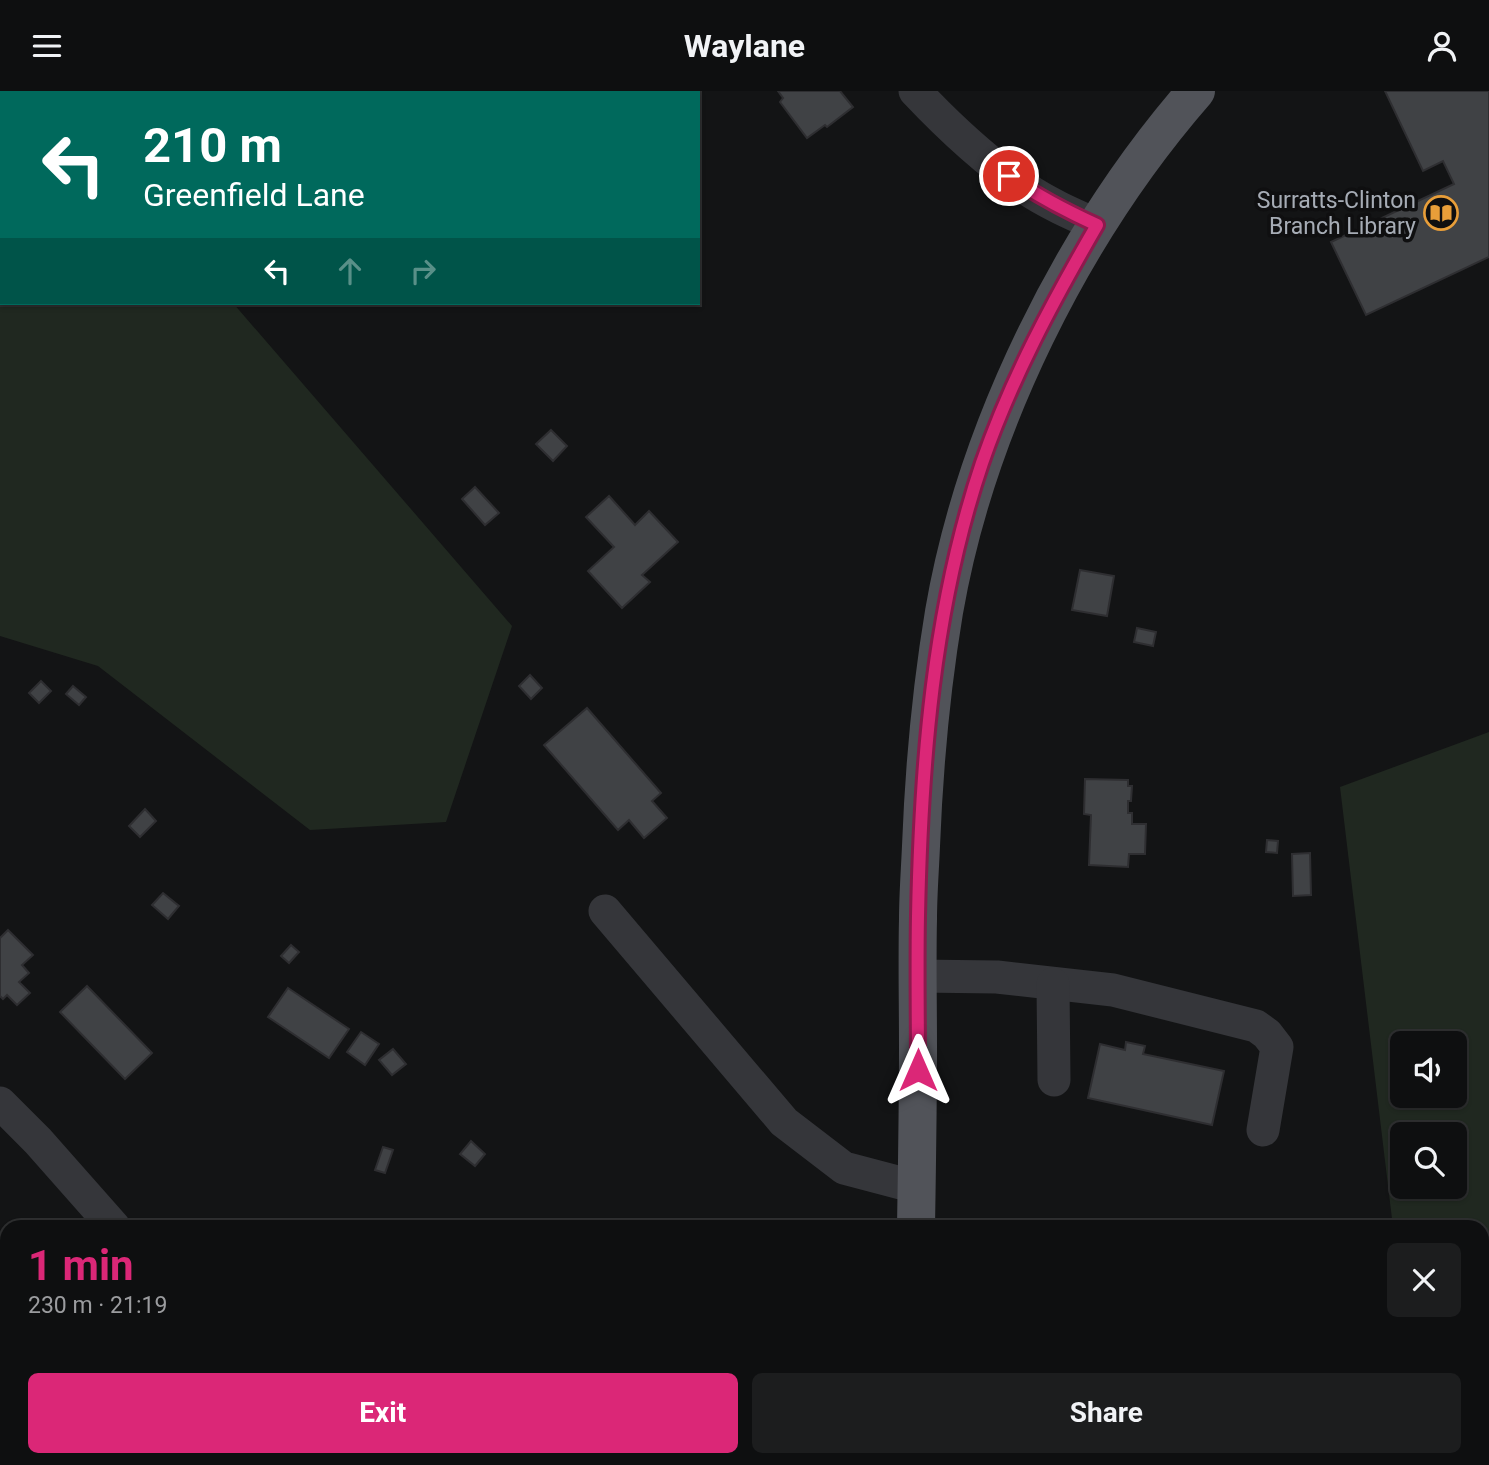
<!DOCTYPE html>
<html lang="en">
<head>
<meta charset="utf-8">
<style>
  :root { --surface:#0e0f10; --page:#1c1d1e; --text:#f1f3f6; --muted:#9b9c9f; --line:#2e2f30; --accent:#db2777 }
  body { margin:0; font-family:Roboto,sans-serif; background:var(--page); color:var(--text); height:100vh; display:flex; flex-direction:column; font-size:26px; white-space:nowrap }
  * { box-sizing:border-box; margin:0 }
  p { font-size:23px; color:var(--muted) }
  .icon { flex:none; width:38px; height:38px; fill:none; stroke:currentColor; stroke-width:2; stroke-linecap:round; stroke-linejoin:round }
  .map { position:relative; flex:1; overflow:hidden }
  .details { position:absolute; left:0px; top:1129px; width:1489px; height:247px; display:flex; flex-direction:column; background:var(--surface); border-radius:21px 21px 0 0; box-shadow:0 2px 5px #0004,0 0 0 2px var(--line) }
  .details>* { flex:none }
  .banner { position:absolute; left:0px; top:0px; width:700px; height:214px; box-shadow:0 2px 5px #0004,0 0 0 2px var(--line); background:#00695c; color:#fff; overflow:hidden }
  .fabs { position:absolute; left:1390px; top:940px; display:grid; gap:14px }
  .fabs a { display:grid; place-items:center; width:77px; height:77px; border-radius:10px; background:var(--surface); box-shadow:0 2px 5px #0004,0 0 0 2px var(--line); font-size:35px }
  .pin { position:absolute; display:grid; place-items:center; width:60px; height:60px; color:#fff; margin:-30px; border:4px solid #fff; border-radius:50%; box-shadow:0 2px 7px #0007 }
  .me { position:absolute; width:77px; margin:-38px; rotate:0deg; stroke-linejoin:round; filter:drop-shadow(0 0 5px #0008) }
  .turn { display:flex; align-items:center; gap:24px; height:147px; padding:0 28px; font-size:32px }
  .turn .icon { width:91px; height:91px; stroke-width:2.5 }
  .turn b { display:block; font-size:49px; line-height:60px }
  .lanes { display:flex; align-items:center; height:66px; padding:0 28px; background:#0003; justify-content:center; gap:35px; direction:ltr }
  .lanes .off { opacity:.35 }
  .round { display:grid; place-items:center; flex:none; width:74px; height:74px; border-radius:10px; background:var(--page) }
  .headline { display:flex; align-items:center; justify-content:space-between; height:119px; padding:0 28px }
  h1 { font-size:42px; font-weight:700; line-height:52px; color:var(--accent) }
  .action { display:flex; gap:14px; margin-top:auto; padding:14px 28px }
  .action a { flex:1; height:80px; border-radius:10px; background:var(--accent); color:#fff; font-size:28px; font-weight:700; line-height:80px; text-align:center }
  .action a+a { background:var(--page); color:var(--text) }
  header { display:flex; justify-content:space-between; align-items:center; height:91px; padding:0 28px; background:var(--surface); font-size:32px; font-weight:700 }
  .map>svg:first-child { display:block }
</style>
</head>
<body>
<header><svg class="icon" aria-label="menu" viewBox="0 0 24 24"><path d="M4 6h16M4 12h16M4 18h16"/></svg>Waylane<svg class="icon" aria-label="person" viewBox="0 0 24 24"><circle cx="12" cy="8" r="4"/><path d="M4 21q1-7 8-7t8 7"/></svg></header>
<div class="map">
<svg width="1489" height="1374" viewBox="0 0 1489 1374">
  <rect width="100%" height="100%" fill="#131415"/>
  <!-- green -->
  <g fill="#202820" fill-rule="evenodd">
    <path d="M0,0h164v2h-162v210h231l279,323 -66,196 -136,8 -212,-164 -98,-30z"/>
    <path d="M1489,641v538l-7,-1v-42h-89l-53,-440zM1454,952v52h-52v-52zM1402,1043h52v53h-52z"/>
  </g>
  <!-- building -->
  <g fill="#404245" stroke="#2e2e31" stroke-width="2">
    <path d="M778,0h62l13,16 -26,20 -2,-2 -18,13 -27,-36 3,-4z"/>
    <path d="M1385,0h104v166l-123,58 -35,-73 123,-58 -11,-23 -20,10z"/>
    <path d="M551,339l16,16 -14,15 -17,-17z"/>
    <path d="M475,396l24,26 -14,12 -23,-26z"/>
    <path d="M609,405l26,29 14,-14 29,31 -36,33 8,7 -28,26 -34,-37 26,-24 -28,-30z"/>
    <path d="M1080,479l34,6 -7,40 -35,-6z"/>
    <path d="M1137,537l19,4 -3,14 -19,-4z"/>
    <path d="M530,584l12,13 -11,11 -12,-13z"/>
    <path d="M41,590l10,10 -12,12 -10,-10z"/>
    <path d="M73,595l13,11 -7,8 -13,-11z"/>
    <path d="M587,617l74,85 -9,8 15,17 -23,20 -15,-18 -11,10 -74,-85z"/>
    <path d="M1085,688l43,1v6h4l-1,15h-3v12h4v11h14l-1,30h-16l-1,13 -39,-2 2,-50 -7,-1z"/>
    <path d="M145,718l11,12 -16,16 -11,-11z"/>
    <path d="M1267,749l11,1 -1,12 -11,-1z"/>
    <path d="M1310,762l1,42 -18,1 -1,-42z"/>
    <path d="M163,802l16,13 -11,13 -16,-14z"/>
    <path d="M8,839l25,25 -11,10 7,8 -10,9 11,11 -13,12 -10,-10 -4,4 -3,-3v-58z"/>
    <path d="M291,854l8,7 -10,11 -8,-7z"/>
    <path d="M87,895l65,67 -27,26 -65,-67z"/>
    <path d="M288,897l61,41 -20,29 -61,-41z"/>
    <path d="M361,941l18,12 -14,21 -18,-13z"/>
    <path d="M1126,951l19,4 -2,8 81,17 -12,54 -124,-27 12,-54 25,6z"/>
    <path d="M393,958l13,15 -14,11 -13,-15z"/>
    <path d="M471,1050l14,13 -10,12 -15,-12z"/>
    <path d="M383,1056l10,3 -8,23 -10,-3z"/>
    <path d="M7,1141v29l-7,-7v-15z"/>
    <path d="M199,1368h20l9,6h-32z"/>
  </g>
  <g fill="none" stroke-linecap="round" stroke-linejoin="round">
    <!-- minor -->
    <g stroke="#35363a" stroke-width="33">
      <path d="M915,0c33,35 69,69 110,97 22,15 47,26 72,37"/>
      <path d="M605,820l179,211 60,46 72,19"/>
      <path d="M918,885l79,1 116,13 143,36 11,8 10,13 -14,83"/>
      <path d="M1053,893l1,96"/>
      <path d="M0,1012l38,38 76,86"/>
      <path d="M425,1368l7,6"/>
    </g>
    <!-- major -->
    <g stroke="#515359" stroke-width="38">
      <path d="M916,1136c1,-61 2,-121 2,-181 0,-43 -1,-85 0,-127 0,-24 2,-49 3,-73 3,-78 10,-156 23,-234 32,-185 129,-380 252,-521"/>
      <path d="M913,1374v-6"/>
    </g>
  </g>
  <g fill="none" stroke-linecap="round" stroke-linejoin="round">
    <!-- route casing -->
    <g stroke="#8e194d" stroke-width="18">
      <path id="route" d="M918,979c0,-51 -1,-103 0,-154 3,-152 15,-308 64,-453 29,-84 71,-162 115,-238 -31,-14 -60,-29 -88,-49"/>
    </g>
    <!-- route -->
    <use href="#route" stroke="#db2777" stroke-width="12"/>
  </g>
  <!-- icons -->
  <defs>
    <g id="library-ring" transform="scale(1.75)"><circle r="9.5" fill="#0f0f10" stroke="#e89e39" stroke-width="1.5"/><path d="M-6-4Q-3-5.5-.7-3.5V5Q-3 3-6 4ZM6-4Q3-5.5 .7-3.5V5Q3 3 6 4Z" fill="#e89e39"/></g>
  </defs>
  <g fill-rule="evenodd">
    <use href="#library-ring" x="1441" y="122"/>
  </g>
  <g text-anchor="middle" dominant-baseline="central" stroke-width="7" stroke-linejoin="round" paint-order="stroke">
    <!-- poi labels -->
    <g font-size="23" fill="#a6acb5" stroke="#0f0f10" text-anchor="end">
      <text x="1416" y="109">Surratts-Clinton<tspan x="1416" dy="26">Branch Library</tspan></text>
    </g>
  </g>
</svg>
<div class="fabs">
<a><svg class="icon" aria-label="sound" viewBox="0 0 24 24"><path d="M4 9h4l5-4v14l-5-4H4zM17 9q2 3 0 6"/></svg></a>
<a><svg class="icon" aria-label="search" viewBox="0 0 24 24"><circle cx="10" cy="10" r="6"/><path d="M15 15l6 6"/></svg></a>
</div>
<div class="pin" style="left:1009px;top:85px;background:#d93025"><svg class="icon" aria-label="arrive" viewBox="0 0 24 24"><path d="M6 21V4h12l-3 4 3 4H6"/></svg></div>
<svg class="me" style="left:918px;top:979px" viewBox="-20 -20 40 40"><path d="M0-17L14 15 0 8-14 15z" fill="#db2777" stroke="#fff" stroke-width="4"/></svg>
<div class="banner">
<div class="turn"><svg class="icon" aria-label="left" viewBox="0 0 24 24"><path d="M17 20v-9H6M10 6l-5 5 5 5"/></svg><div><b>210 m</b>Greenfield Lane</div></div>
<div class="lanes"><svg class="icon" aria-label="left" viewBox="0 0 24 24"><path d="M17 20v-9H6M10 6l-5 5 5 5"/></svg><svg class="icon off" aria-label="ahead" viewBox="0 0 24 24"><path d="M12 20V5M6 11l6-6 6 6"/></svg><svg class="icon off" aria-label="right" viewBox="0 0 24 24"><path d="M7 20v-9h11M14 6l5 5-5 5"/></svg></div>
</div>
<section class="details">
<div class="headline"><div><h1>1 min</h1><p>230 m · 21:19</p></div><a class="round"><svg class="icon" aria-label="close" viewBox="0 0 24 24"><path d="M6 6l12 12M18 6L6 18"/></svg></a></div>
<div class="action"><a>Exit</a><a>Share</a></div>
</section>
</div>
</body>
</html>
